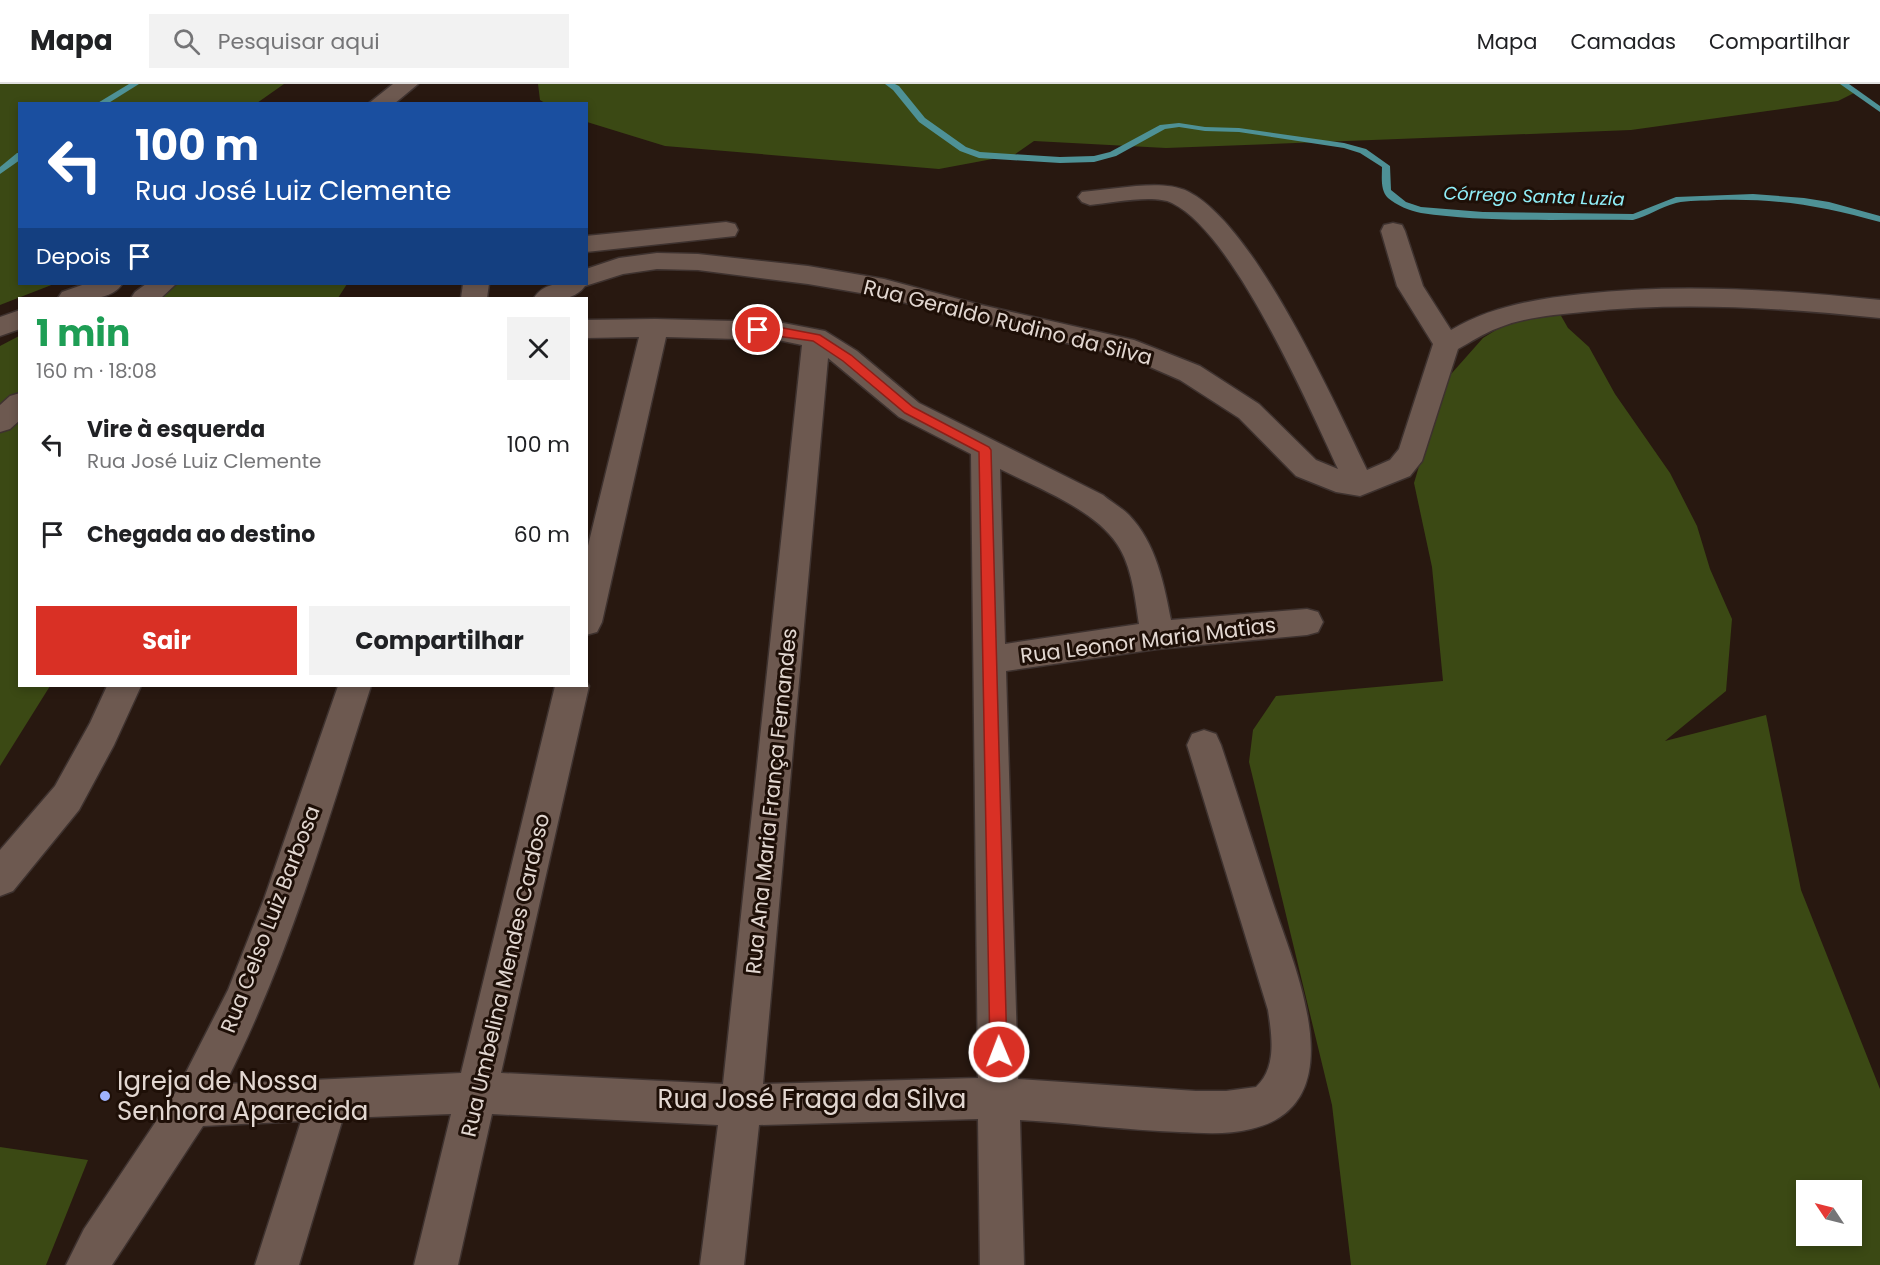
<!DOCTYPE html>
<html lang="pt">
<head>
<meta charset="utf-8">
<style>
  :root { --surface:#fff; --page:#f2f2f2; --text:#202124; --muted:#757577; --line:#e0e0e0; --accent:#d93025 }
  body { margin:0; font-family:Poppins,sans-serif; background:var(--page); color:var(--text); height:100vh; display:flex; flex-direction:column; font-size:22px; white-space:nowrap }
  * { box-sizing:border-box; margin:0 }
  p { font-size:20px; color:var(--muted) }
  .icon { flex:none; width:33px; height:33px; fill:none; stroke:currentColor; stroke-width:2; stroke-linecap:round; stroke-linejoin:round }
  .map { position:relative; flex:1; overflow:hidden }
  .panel { position:absolute; left:18px; top:213px; width:570px; height:390px; display:flex; flex-direction:column; background:var(--surface); border-radius:0px; box-shadow:0 3px 9px #0003 }
  .panel>* { flex:none }
  .top-card { position:absolute; left:18px; top:18px; width:570px; height:183px; border-radius:0px; box-shadow:0 3px 9px #0003; background:#1a4fa0; color:#fff; overflow:hidden }
  .needle { width:39px; rotate:305deg }
  .controls { position:absolute; left:1796px; top:1096px; display:grid; gap:12px }
  .controls a { display:grid; place-items:center; width:66px; height:66px; border-radius:0px; background:var(--surface); box-shadow:0 3px 9px #0003; font-size:30px }
  .pin { position:absolute; display:grid; place-items:center; width:51px; height:51px; color:#fff; margin:-26px; border:3px solid #fff; border-radius:50%; box-shadow:0 2px 6px #0007 }
  .me { position:absolute; width:66px; margin:-33px; rotate:359deg; stroke-linejoin:round; filter:drop-shadow(0 0 4px #0008) }
  .turn { display:flex; align-items:center; gap:21px; height:126px; padding:0 18px; font-size:27px }
  .turn .icon { width:78px; height:78px; stroke-width:2.5 }
  .turn b { display:block; font-size:42px; line-height:51px }
  .then { display:flex; align-items:center; height:57px; padding:0 18px; background:#0003; gap:12px; font-size:22px }
  .round { display:grid; place-items:center; flex:none; width:63px; height:63px; border-radius:0px; background:var(--page) }
  .overview { display:flex; align-items:center; justify-content:space-between; height:102px; padding:0 18px }
  h1 { font-size:36px; font-weight:700; line-height:45px; color:#1e9e55 }
  .primary-button { display:flex; gap:12px; margin-top:auto; padding:12px 18px }
  .primary-button a { flex:1; height:69px; border-radius:0px; background:var(--accent); color:#fff; font-size:24px; font-weight:700; line-height:69px; text-align:center }
  .primary-button a+a { background:var(--page); color:var(--text) }
  ul { padding:0; list-style:none }
  li { display:flex; align-items:center; gap:18px; height:90px; padding:0 18px }
  li div { flex:1 }
  li b { display:block; font-size:22px }
  li em { font-style:normal }
  header { display:flex; align-items:center; gap:36px; box-sizing:border-box; height:84px; padding:0 30px; background:var(--surface); border-bottom:2px solid var(--line) }
  header strong { font-size:28px }
  nav { display:flex; gap:33px; margin-inline-start:auto; font-size:21px }
  .search { width:420px; height:54px; background:var(--page); display:flex; align-items:center; gap:15px; box-sizing:border-box; padding:0 21px; border-radius:0px; color:var(--muted); font-size:22px }
  .map>svg:first-child { display:block }
</style>
</head>
<body>
<header>
<strong>Mapa</strong>
<div class="search"><svg class="icon" aria-label="search" viewBox="0 0 24 24"><circle cx="10" cy="10" r="6"/><path d="M15 15l6 6"/></svg>Pesquisar aqui</div>
<nav><a>Mapa</a><a>Camadas</a><a>Compartilhar</a></nav>
</header>
<div class="map">
<svg width="1880" height="1181" viewBox="0 0 1880 1181">
  <rect width="100%" height="100%" fill="#281810"/>
  <!-- green -->
  <g fill="#3b4914" fill-rule="evenodd">
    <path d="M0,0h284l-27,19 -237,1v180h34l-54,21z"/>
    <path d="M538,0h1310l6,9 -16,8 -207,29 -465,18 -132,-7 -20,14 -75,14 -274,-23 -78,-24 -1,-18 -41,-1 -5,-3z"/>
    <path d="M173,200h174l-9,14h-189z"/>
    <path d="M1560,230l8,14 21,19 26,47 55,79 27,53 13,43 22,50 -6,72 -61,50 101,-26 35,175 79,199v176h-529l-19,-160 -83,-343 4,-32 23,-34 167,-15 -11,-114 -18,-84 30,-101 39,-44 29,-18zM1806,1107h45v45h-45z"/>
    <path d="M19,252l1,350h30l-50,80v-420z"/>
    <path d="M0,1063l88,13 -42,105h-46z"/>
  </g>
  <g fill="none" stroke-linecap="round" stroke-linejoin="round">
    <!-- stream -->
    <g fill="#4e9196" fill-rule="evenodd">
      <path d="M129,0h10l-32,20h-11z"/>
      <path d="M885,0h10l4,2 26,32 41,29 14,5 80,5 34,-1 16,-4 50,-27 19,-2 26,4 34,1 105,15 22,6 24,17 1,24 15,12 15,5 62,5 150,2 43,-17 77,-3 51,4 25,4 51,14v6c-57,-16 -104,-24 -163,-22 -13,1 -29,0 -41,3 -15,4 -28,13 -43,17 -68,-1 -145,3 -212,-7 -11,-2 -25,-8 -33,-15 -8,-8 -6,-21 -6,-31l-22,-14 -16,-5 -105,-16 -34,-1 -26,-4 -14,2 -49,27 -22,6 -34,1 -81,-5 -19,-7 -41,-29 -26,-32z"/>
      <path d="M1840,0h9l31,22v6z"/>
      <path d="M17,69h3v7l-20,14v-7z"/>
    </g>
    <!-- street casing -->
    <g stroke="#3e322f" stroke-width="3">
      <g id="street">
        <path d="M393,0h25l-24,20h-26z"/>
        <path d="M1136,102c17,-1 38,-2 53,6 67,35 144,208 178,278l23,-10 9,-11 34,-105 -36,-58 -16,-55 3,-6 9,-2 9,2 3,6 18,55 28,44c40,-24 85,-31 131,-36 100,-11 199,-4 298,6v18c-99,-10 -197,-17 -297,-6 -28,3 -59,5 -85,16 -14,5 -27,14 -40,21l-36,112 -12,15 -50,20 -24,-4 -40,-16 -57,-58 -59,-38 -53,-23 -150,-35 -93,-25 -76,-13 -110,-14 -41,-1 -34,5 -38,12c-11,16 -35,14 -51,12 11,-18 34,-14 52,-14v-15l33,-11 38,-5 41,1 110,12 76,13 93,25 157,36 66,26 59,38 57,56 22,9c-30,-64 -104,-236 -166,-266 -18,-9 -61,0 -82,2l-8,-3 -4,-5 4,-5z"/>
        <path d="M726,138l9,2 3,6 -3,6 -149,16v-16z"/>
        <path d="M85,200h37c-11,18 -45,16 -64,14l4,-6z"/>
        <path d="M146,200h30l-15,14h-30l4,-6z"/>
        <path d="M463,200h26l-2,14h-26z"/>
        <path d="M20,226v19l-20,7v-19z"/>
        <path d="M655,235l123,3 47,9 32,20 62,52 184,92c8,7 18,12 26,20 27,28 35,69 42,105l136,-11 11,3 5,10 -5,10 -11,3 -150,14 -151,22 12,408 178,12h30l30,-4c21,-19 16,-51 12,-77l-81,-265 5,-11 12,-4 12,4 5,11c17,51 33,101 50,152 21,65 88,207 -20,232 -23,6 -49,4 -72,3 -54,-2 -106,-9 -159,-12l4,145h-44l-2,-146 -219,6 -15,140h-44l18,-140 -226,-11 -34,151h-44l37,-151 -108,4 -44,147h-44l46,-144 -98,5 -91,139h-46l18,-36 93,-139 51,-100 36,-91 74,-213h33c-43,134 -82,272 -146,398l236,-11 94,-387h31v-4l3,4 -88,387 222,11 79,-739 -24,-5 -112,-3 -64,285 -5,10 -11,3v-81l53,-217 -53,1v-18zM828,274l71,59 72,37 7,624 -215,6zM1000,385c37,19 94,40 117,75 15,22 18,54 22,80l-134,20z"/>
        <path d="M20,309v27l-10,9 -10,3v-27l10,-9z"/>
        <path d="M107,602h34l-27,59 -35,65 -66,81 -13,5v-46l55,-64 35,-63z"/>
      </g>
    </g>
    <!-- street -->
    <use href="#street" fill="#6d5950" fill-rule="evenodd"/>
  </g>
  <!-- route -->
  <path fill="#d93025" stroke="#8d1f18" stroke-width="1.5" d="M758,243h20l42,8 31,20 62,52 76,40 2,3 16,602 -2,5 -6,3 -6,-3 -3,-5 -11,-600 -74,-39 -62,-52 -30,-20 -59,-8 -2,-3z"/>
  <!-- markers -->
  <circle fill="#9fb3fd" stroke="#1e0f07" stroke-width="2" cx="105" cy="1012" r="6"/>
  <g text-anchor="middle" dominant-baseline="central" stroke-width="6" stroke-linejoin="round" paint-order="stroke">
    <!-- far-water labels -->
    <g font-size="18" font-style="italic" fill="#90eff9" stroke="#1e0f07">
      <text transform="translate(1534 112) rotate(2)">Córrego Santa Luzia</text>
    </g>
    <!-- street labels -->
    <g font-size="21" fill="#e2d7d1" stroke="#1e0f07">
      <text transform="translate(1008 238) rotate(14)">Rua Geraldo Rudino da Silva</text>
      <text transform="translate(1148 556) rotate(-7)">Rua Leonor Maria Matias</text>
      <text transform="translate(771 717) rotate(-84)">Rua Ana Maria França Fernandes</text>
      <text transform="translate(270 835) rotate(-69)">Rua Celso Luiz Barbosa</text>
      <text transform="translate(505 891) rotate(-77)">Rua Umbelina Mendes Cardoso</text>
    </g>
    <!-- near-poi labels -->
    <g font-size="26" fill="#e2d7d1" stroke="#1e0f07" text-anchor="start">
      <text x="117" y="997">Igreja de Nossa<tspan x="117" dy="30">Senhora Aparecida</tspan></text>
    </g>
    <!-- near-street labels -->
    <g font-size="26" fill="#e2d7d1" stroke="#1e0f07">
      <text x="812" y="1015">Rua José Fraga da Silva</text>
    </g>
  </g>
</svg>
<div class="controls">
<a><svg class="needle" viewBox="-14 -14 28 28"><path d="M0-13l5 13h-10z" fill="#e53935"/><path d="M0 13l5-13h-10z" fill="#757577"/></svg></a>
</div>
<div class="pin" style="left:758px;top:246px;background:#d93025"><svg class="icon" aria-label="arrive" viewBox="0 0 24 24"><path d="M6 21V4h12l-3 4 3 4H6"/></svg></div>
<svg class="me" style="left:999px;top:968px" viewBox="-20 -20 40 40"><circle r="17" fill="#d93025" stroke="#fff" stroke-width="3"/><path d="M0-11L8 9 0 5-8 9z" fill="#fff"/></svg>
<div class="top-card">
<div class="turn"><svg class="icon" aria-label="left" viewBox="0 0 24 24"><path d="M17 20v-9H6M10 6l-5 5 5 5"/></svg><div><b>100 m</b>Rua José Luiz Clemente</div></div>
<div class="then">Depois<svg class="icon" aria-label="arrive" viewBox="0 0 24 24"><path d="M6 21V4h12l-3 4 3 4H6"/></svg></div>
</div>
<section class="panel">
<div class="overview"><div><h1>1 min</h1><p>160 m · 18:08</p></div><a class="round"><svg class="icon" aria-label="close" viewBox="0 0 24 24"><path d="M6 6l12 12M18 6L6 18"/></svg></a></div>
<ul>
<li><svg class="icon" aria-label="left" viewBox="0 0 24 24"><path d="M17 20v-9H6M10 6l-5 5 5 5"/></svg><div><b>Vire à esquerda</b><p>Rua José Luiz Clemente</p></div><em>100 m</em></li>
<li><svg class="icon" aria-label="arrive" viewBox="0 0 24 24"><path d="M6 21V4h12l-3 4 3 4H6"/></svg><div><b>Chegada ao destino</b></div><em>60 m</em></li>
</ul>
<div class="primary-button"><a>Sair</a><a>Compartilhar</a></div>
</section>
</div>
</body>
</html>
